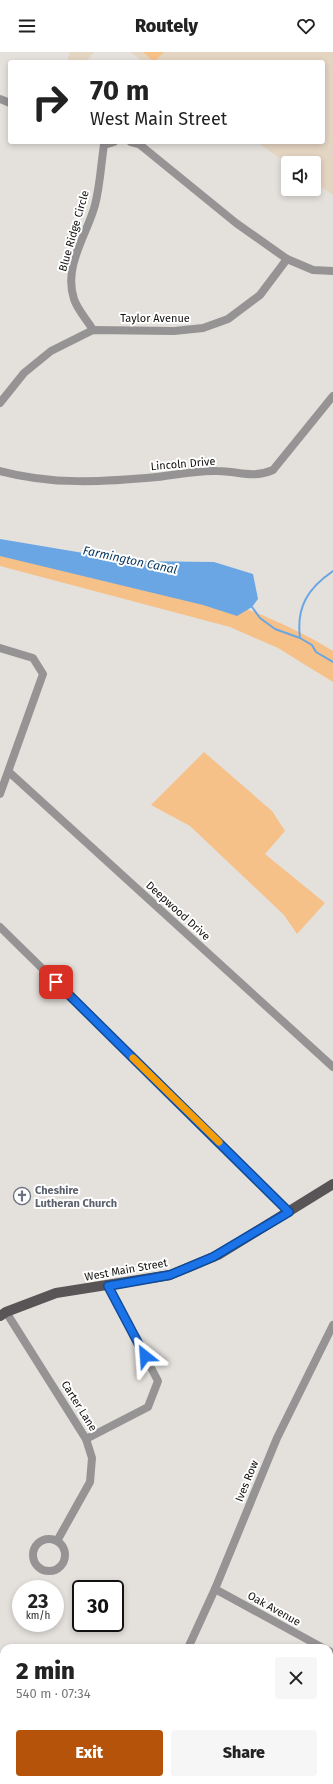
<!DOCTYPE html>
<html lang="en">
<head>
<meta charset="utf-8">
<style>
  :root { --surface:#fff; --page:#f6f6f6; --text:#222; --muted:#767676; --accent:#b45309 }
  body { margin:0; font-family:"Fira Sans",sans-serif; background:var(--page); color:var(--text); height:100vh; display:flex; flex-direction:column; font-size:15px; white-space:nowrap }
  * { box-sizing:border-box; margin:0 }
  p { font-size:13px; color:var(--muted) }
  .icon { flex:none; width:22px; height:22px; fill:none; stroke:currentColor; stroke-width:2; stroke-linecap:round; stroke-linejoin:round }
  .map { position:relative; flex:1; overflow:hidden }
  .sheet { position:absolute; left:0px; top:1592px; width:333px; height:140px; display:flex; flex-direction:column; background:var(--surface); border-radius:12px 12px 0 0; box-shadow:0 2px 6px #0003 }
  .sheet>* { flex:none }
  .banner { position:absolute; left:8px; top:8px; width:317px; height:84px; border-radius:4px; box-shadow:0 2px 6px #0003; background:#fff; color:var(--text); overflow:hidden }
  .fabs { position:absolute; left:281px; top:104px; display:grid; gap:8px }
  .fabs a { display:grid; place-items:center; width:40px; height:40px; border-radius:4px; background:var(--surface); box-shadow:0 2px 6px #0003; font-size:20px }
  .speed { position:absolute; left:12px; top:1528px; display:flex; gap:8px; font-size:20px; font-weight:700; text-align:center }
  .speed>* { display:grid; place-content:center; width:52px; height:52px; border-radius:50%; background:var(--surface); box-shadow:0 2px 6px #0003; line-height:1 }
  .speed small { font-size:10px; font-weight:400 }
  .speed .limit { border:2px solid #111; border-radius:6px; background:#fff; color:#111 }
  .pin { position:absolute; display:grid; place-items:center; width:34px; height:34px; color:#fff; margin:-17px; border-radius:8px; box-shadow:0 2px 6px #0006 }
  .me { position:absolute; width:44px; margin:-22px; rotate:332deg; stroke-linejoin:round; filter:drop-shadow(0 0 3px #0008) }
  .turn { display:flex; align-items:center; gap:14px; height:84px; padding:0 16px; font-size:18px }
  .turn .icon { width:52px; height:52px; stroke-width:2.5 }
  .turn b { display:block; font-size:28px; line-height:34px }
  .round { display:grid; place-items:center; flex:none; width:42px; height:42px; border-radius:4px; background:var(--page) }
  .headline { display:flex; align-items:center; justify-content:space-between; height:68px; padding:0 16px }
  h1 { font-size:24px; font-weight:800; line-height:30px }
  .primary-button { display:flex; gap:8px; margin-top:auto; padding:8px 16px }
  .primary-button a { flex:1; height:46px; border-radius:4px; background:var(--accent); color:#fff; font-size:16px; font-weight:800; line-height:46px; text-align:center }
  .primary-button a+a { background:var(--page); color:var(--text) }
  header { display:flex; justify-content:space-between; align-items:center; height:52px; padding:0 16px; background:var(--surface); font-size:18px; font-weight:800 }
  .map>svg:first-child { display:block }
</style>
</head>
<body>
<header><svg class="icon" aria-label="menu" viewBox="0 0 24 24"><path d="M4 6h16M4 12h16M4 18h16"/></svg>Routely<svg class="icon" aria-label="heart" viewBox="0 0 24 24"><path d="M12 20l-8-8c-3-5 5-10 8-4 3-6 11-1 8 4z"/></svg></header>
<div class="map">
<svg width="333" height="1732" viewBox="0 0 333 1732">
  <rect width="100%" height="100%" fill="#e4e0dc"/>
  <!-- education -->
  <g fill="#e4d4c2">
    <path d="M70,0h24l-8,10h-19z"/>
    <path d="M130,0h203v143l-19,-13v-19l-26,1 -31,-22h66v-80h-179z"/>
  </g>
  <!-- green -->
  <g fill="#f5c189">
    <path d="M143,0h21l-10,10z"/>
    <path d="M0,491l235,62c34,12 67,27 98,46v31l-55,-34 -48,-21 -230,-61z"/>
    <path d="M204,700l68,59 13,20 -20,23 60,49 -28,31 -13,-19 -94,-89 -39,-21z"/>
    <path d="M0,1620h4v73l-4,-2z"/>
  </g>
  <!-- water -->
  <path fill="#69a6e3" d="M0,487l131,22 83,1 39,12 5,25 -6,8 -15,9 -34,-11 -203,-49z"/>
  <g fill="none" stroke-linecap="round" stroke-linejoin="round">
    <!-- stream -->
    <g stroke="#69a6e3" stroke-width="2">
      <path d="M252,555l8,11 15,11 25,9 12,7 4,7 17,10"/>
      <path d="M300,586c-4,-31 8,-50 33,-67"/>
    </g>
    <!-- minor -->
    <g stroke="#969394" stroke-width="8">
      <path d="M0,47l10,4"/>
      <path d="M131,90l8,2 97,79 51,36 26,11 20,1"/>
      <path d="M104,93l10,-3"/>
      <path d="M93,278c-6,-10 -16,-21 -19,-31 -11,-33 13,-64 21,-94 5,-19 6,-41 9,-60"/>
      <path d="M0,351l24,-30 27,-22 42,-21 81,1 29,-3 25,-9 32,-24 27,-36"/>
      <path d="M0,419c52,14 103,11 157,6 19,-2 40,-7 60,-6 22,0 35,8 56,-1l60,-74"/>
      <path d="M0,596l33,10 10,16 -43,120"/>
      <path d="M9,720l324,295"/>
      <path d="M0,875l289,284"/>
      <path d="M6,1260l80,127 6,19 -2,24 -33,59"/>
      <path d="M86,1387l62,-32 10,-26 -50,-95"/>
      <circle cx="49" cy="1503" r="16"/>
      <path d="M215,1537l108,59"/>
      <path d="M188,1596l27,-59 62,-151 56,-113"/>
      <path d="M329,1599l4,3"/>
      <path d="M230,1728l9,4"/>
      <path d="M128,1732l1,-4"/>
    </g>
    <!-- major -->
    <path stroke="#595556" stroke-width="10" d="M0,1264l6,-4 50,-19 114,-18 48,-20 115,-71"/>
  </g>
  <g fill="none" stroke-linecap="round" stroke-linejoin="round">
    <!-- route casing -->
    <g stroke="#114b97" stroke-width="10">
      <path id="route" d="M56,930l233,230 -76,45 -43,18 -62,11 37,70"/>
    </g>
    <!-- route -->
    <use href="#route" stroke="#1a73e8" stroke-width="7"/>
    <!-- slow -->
    <path stroke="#f59e0b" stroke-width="7" d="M133,1006l86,84"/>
  </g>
  <!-- icons -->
  <defs>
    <g id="church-ring" transform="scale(0.9)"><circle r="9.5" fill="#fff" stroke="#6b7280" stroke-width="1.5"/><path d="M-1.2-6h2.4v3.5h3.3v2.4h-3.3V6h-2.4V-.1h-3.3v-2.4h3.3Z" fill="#6b7280"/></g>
  </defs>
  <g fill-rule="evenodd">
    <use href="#church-ring" x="22" y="1144"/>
  </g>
  <g text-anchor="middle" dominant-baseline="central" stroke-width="4" stroke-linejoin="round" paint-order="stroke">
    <!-- street labels -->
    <g font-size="11" fill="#12110f" stroke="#fff">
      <text transform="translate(74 179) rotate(-74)">Blue Ridge Circle</text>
      <text x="155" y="266">Taylor Avenue</text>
      <text transform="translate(183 412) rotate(-5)">Lincoln Drive</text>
      <text transform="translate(178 859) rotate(42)">Deepwood Drive</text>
      <text transform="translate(126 1218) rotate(-10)">West Main Street</text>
      <text transform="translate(79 1354) rotate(58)">Carter Lane</text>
      <text transform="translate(247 1429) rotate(-68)">Ives Row</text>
      <text transform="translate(274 1557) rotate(29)">Oak Avenue</text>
    </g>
    <!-- worship labels -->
    <g font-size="11" font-weight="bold" fill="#5b616d" stroke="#fff" text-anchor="start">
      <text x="35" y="1138">Cheshire<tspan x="35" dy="13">Lutheran Church</tspan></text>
    </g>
    <!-- water labels -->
    <g font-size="12" font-style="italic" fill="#03335a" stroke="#fff">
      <text transform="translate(130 508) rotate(12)">Farmington Canal</text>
    </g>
  </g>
</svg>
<div class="fabs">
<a><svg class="icon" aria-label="sound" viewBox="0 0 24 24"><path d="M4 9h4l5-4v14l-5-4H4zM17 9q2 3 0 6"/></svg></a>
</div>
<div class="speed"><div>23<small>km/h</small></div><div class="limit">30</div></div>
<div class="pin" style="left:56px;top:930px;background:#d93025"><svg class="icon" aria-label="arrive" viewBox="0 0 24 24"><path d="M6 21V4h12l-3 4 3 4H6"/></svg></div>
<svg class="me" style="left:145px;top:1304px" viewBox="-20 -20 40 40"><path d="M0-17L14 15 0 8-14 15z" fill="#1a73e8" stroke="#fff" stroke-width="4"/></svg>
<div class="banner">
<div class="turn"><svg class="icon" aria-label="right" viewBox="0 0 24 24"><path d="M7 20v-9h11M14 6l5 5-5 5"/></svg><div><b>70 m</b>West Main Street</div></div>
</div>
<section class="sheet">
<div class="headline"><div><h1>2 min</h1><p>540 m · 07:34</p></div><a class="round"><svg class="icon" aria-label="close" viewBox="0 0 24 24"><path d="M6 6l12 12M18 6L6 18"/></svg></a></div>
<div class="primary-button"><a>Exit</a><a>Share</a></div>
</section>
</div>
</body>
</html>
